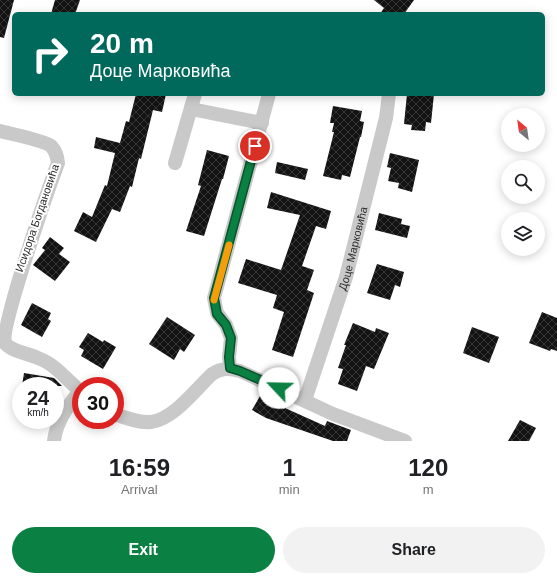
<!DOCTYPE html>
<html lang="en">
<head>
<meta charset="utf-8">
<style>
  :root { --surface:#fff; --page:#f2f2f2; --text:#202124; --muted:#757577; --accent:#0b8043 }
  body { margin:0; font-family:Helvetica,sans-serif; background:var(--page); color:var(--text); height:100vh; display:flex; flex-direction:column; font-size:15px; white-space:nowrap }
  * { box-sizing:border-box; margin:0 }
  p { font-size:13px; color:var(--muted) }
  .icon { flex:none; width:22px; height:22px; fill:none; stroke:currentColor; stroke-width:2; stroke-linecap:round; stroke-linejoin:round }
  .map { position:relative; height:441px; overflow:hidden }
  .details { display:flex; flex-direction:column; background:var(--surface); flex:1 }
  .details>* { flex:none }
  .guide { position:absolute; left:12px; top:12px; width:533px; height:84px; border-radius:6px; box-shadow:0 2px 10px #0003; background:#00695c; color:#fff; overflow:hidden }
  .needle { width:26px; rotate:331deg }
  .controls { position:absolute; left:501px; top:108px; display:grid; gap:8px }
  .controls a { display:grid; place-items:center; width:44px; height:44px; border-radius:50%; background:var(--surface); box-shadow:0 2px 10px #0003; font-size:20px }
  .speed { position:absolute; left:12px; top:377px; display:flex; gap:8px; font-size:20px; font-weight:700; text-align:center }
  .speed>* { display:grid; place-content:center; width:52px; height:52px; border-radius:50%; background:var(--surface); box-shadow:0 2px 10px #0003; line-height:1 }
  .speed small { font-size:10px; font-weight:400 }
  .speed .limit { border:6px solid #d22; background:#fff; color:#111 }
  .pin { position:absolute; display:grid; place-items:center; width:34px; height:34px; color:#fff; margin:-17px; border:2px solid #fff; border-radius:50%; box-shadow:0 1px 4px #0007 }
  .me { position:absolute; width:44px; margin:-22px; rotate:294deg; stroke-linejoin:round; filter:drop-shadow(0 0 3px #0008) }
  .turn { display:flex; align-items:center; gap:14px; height:84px; padding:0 12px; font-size:18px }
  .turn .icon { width:52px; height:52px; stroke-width:2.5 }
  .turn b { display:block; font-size:28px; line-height:34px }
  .eta { display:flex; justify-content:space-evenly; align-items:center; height:68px; text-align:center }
  .eta b { font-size:24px; font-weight:700; line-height:28px }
  .button { display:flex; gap:8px; margin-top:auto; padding:8px 12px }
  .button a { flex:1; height:46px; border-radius:24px; background:var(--accent); color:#fff; font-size:16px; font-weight:700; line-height:46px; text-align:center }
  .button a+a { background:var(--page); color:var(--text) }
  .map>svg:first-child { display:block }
</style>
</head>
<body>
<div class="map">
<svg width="557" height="441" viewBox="0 0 557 441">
  <defs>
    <pattern id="building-cross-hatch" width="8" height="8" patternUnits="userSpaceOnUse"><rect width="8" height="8" fill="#131313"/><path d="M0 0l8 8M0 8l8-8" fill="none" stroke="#363636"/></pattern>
  </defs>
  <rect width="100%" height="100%" fill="#fff"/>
  <!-- building -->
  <g fill="url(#building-cross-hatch)">
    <path d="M0,0h14l-10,38 -4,-1z"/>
    <path d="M55,0h25l-5,14h-24z"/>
    <path d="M374,0h40l-10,14h-24l4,-6z"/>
    <path d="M136,94h30l-4,18 -9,-2 -12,49 -2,-1 -7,29 -2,-1 -10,26 -8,-3 -16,33 -22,-11 9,-19 9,5 13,-32 2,1 8,-33 -21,-5 2,-11 24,6 6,-22 3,1z"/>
    <path d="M407,94h27l-3,29 -5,-1 -1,9 -14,-1 1,-5 -8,-1z"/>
    <path d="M333,106l29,5 -2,10 4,1 -3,15h-1l-10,40 -8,-2 -1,5 -18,-4 11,-44h-2l2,-9h-4z"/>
    <path d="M207,150l22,6 -6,23h-1l-18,57 -18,-5 15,-45 -3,-1z"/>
    <path d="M390,153l29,7 -7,32 -14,-4 1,-5 -11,-2 3,-13 -4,-1z"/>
    <path d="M277,162l31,7 -3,11 -30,-7z"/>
    <path d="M271,192l60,19 -5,18 -10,-3 -14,40 12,4 -7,20 7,3 -21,64 -21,-7 12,-38 -11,-4 4,-13 -39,-12 8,-24 35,11 19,-55 -33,-7z"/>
    <path d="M379,213l23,6 -1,5 9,2 -3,12 -32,-8z"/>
    <path d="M50,237l14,11 -5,6 11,8 -15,19 -22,-16 12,-15 -3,-2z"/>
    <path d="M377,264l27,8 -4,15 -5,-2 -5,15 -23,-7z"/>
    <path d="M32,303l19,10 -3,6 3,2 -9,16 -21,-12z"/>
    <path d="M542,312l15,6v33l-6,-2 -1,2 -21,-8z"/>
    <path d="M167,317l28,18 -11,17 -4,-3 -6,11 -25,-16z"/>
    <path d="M353,323l22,9 1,-4 13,5 -15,36 -8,-3 -9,25 -19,-7 5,-15 -5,-1 8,-23h-2z"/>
    <path d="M472,327l27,10 -10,26 -26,-10z"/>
    <path d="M88,333l15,9 1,-2 12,7 -13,22 -22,-13 3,-6 -5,-3z"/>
    <path d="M24,373l30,5 8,8h-40z"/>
    <path d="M260,396l24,13 1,-1 40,18 2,-5 24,9 -4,11h-14l-67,-23 -14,-8z"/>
    <path d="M520,420l16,8 -7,13h-21z"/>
  </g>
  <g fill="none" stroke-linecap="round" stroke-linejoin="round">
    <!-- street -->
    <g stroke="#c9c9c9" stroke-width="14">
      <path d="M191,109l71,14"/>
      <path d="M0,131c11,3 43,9 51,15 5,5 6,10 7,17 -9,24 -58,165 -53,180 7,9 23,10 33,15 17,6 29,22 43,34"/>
      <path d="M175,163l20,-69"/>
      <path d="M230,368l-1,-11 2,-19 -5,-13 -9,-12 -3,-15 55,-204"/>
      <path id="s1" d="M305,400l41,-123 40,-159 3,-24"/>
      <path d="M115,414c11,4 24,9 36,8 23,-3 45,-33 61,-48 9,-6 17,-6 28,-3l93,43 72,27"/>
      <path d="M54,441c2,-19 14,-36 26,-50"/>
    </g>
  </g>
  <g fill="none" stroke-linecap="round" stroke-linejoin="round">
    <!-- route casing -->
    <g stroke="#07532c" stroke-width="10">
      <path id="route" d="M255,146l-41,152 3,16 9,11 5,13 -2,19 1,11 10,3 39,17"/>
    </g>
    <!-- route -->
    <use href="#route" stroke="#0b8043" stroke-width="7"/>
    <!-- slow -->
    <path stroke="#f59e0b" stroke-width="7" d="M214,300l15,-55"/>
  </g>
  <g text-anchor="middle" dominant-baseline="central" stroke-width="4" stroke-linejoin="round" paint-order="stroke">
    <!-- street labels -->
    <g font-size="11" fill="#2c2c2c" stroke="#fff">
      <text transform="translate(37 218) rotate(-71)">Исидора Богдановића</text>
      <text stroke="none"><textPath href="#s1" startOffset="159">Доце Марковића</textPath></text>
    </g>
  </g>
</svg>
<div class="controls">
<a><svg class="needle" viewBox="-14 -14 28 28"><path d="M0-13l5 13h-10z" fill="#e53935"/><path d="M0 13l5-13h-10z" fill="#757577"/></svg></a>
<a><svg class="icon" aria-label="search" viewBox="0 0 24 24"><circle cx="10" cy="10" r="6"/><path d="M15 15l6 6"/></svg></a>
<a><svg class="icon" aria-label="layers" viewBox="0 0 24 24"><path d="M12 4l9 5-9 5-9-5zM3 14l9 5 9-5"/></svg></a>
</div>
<div class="speed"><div>24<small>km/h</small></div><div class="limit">30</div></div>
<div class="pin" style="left:255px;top:146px;background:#d93025"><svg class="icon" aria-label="arrive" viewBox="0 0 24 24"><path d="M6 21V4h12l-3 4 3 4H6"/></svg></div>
<svg class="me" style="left:279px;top:388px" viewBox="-20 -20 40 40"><circle r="19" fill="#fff"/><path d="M0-13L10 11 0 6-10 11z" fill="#0b8043"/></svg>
<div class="guide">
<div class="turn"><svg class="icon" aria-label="right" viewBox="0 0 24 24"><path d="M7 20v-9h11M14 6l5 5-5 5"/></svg><div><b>20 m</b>Доце Марковића</div></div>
</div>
</div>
<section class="details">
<div class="eta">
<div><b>16:59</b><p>Arrival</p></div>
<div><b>1</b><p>min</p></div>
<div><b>120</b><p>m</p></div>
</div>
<div class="button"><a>Exit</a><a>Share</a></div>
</section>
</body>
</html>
